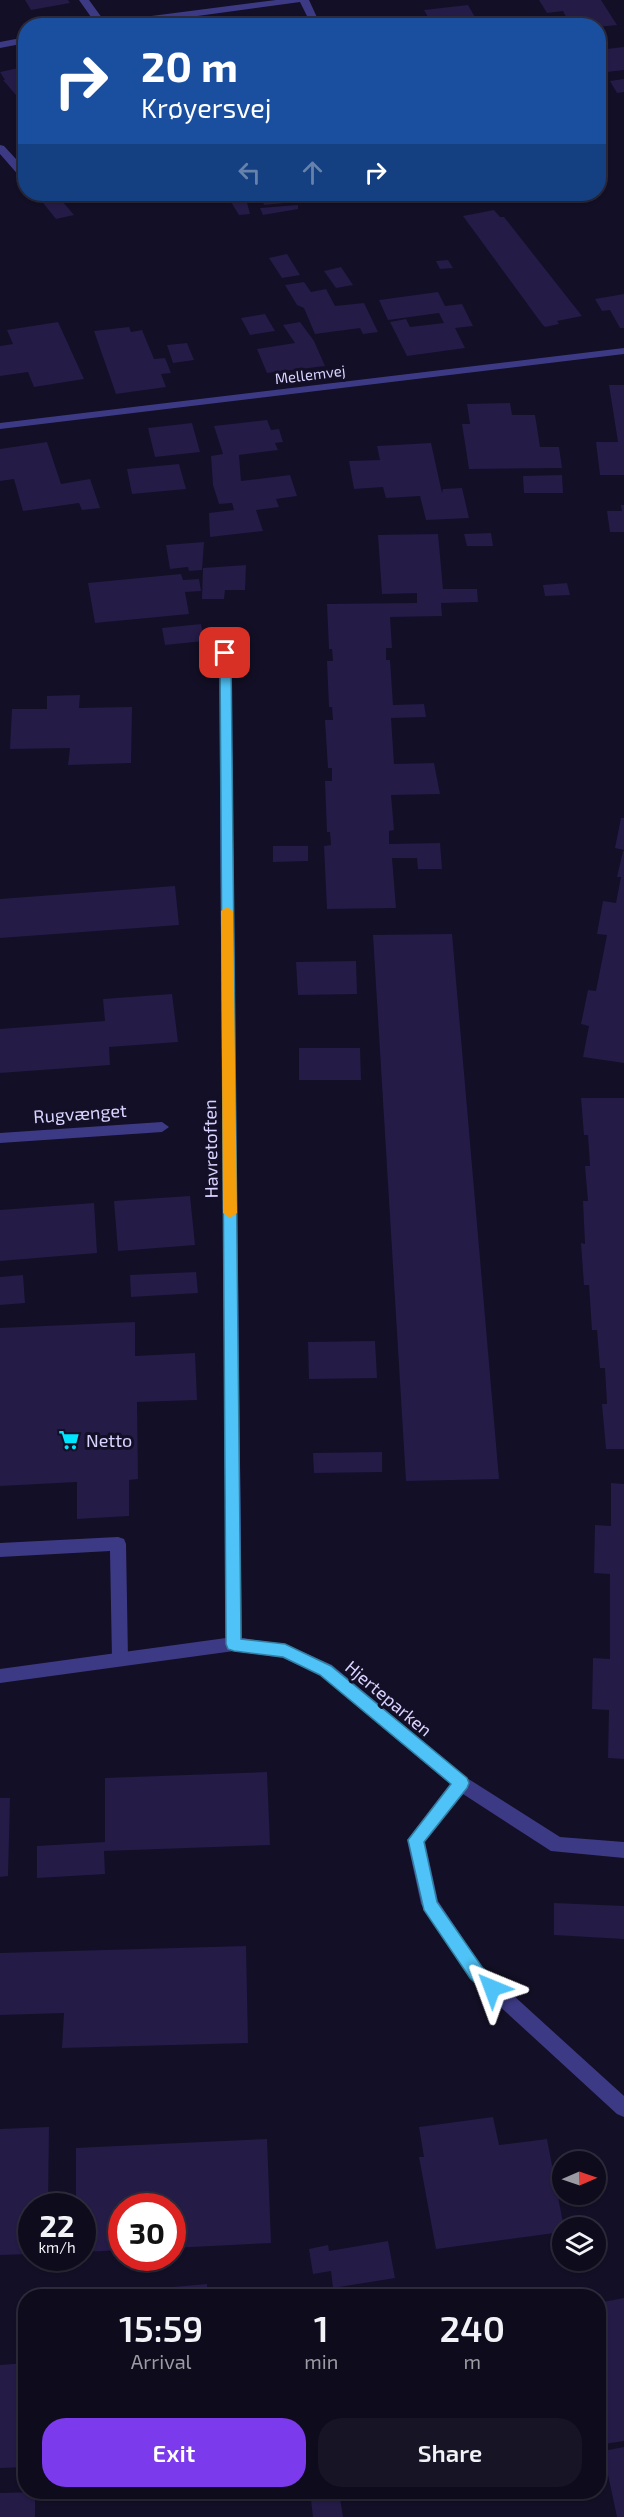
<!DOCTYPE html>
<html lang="en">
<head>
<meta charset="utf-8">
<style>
  :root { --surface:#0e0b1c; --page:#171425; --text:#f1f3f6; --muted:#9b9ba3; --line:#2e2b3b; --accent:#7c3aed }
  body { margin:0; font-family:"Exo 2",sans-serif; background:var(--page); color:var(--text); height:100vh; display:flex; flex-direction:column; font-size:22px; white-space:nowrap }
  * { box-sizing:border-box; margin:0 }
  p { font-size:20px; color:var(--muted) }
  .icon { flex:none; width:33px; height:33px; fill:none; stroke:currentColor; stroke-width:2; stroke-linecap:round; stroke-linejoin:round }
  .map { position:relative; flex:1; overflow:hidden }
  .panel { position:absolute; left:18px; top:2289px; width:588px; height:210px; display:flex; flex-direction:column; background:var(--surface); border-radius:24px; box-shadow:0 2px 4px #0004,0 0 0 2px var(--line) }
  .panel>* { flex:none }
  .banner { position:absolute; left:18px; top:18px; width:588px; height:183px; border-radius:24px; box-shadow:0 2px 4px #0004,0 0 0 2px var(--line); background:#1a4fa0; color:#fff; overflow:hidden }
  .needle { width:39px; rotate:88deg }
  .controls { position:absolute; left:552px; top:2151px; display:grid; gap:12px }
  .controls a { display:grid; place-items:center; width:54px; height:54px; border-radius:50%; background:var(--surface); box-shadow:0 2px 4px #0004,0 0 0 2px var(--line); font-size:30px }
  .speed { position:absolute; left:18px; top:2193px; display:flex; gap:12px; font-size:30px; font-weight:700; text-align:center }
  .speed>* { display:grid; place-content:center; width:78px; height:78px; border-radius:50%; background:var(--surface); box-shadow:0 2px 4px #0004,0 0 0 2px var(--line); line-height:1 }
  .speed small { font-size:15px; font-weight:400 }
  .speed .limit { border:9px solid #d22; background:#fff; color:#111 }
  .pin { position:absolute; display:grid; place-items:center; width:51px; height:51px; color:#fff; margin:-26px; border-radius:12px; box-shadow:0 3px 9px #0006 }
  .me { position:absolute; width:66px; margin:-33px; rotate:316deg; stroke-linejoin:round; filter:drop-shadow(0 0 4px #0008) }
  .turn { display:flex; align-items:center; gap:21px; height:126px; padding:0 24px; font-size:27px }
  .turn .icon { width:78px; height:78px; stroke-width:2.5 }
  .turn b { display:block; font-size:42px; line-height:51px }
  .lanes { display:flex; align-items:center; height:57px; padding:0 24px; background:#0003; justify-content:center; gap:30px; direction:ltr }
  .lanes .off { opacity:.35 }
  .eta { display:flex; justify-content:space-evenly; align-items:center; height:102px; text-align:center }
  .eta b { font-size:36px; font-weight:600; line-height:42px }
  .button { display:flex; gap:12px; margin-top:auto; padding:12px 24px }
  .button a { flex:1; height:69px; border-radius:24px; background:var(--accent); color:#fff; font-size:24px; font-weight:600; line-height:69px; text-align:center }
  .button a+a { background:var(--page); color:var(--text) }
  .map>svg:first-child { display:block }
</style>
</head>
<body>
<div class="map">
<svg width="624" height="2517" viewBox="0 0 624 2517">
  <rect width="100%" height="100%" fill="#130f26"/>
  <!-- building -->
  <g fill="#241b47">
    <path d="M25,0h43l2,3 -39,7z"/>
    <path d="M539,0h62l16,25 -19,2v-1h-27l-8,-15 -16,2z"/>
    <path d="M468,5l12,21h-47l-9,-16z"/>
    <path d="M624,47v23l-26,3v-23z"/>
    <path d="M23,67l3,2v31l-5,1 -18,-21h2l-5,-8z"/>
    <path d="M624,79v13l-7,1 -7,-12z"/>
    <path d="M36,194h20l18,21 -18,4z"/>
    <path d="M226,194h10l5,6 5,-1 4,15 -11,1z"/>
    <path d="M260,194h107v1l-103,10z"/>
    <path d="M384,194h17l2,3 -17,2z"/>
    <path d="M298,205v4l-35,6 -3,-7z"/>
    <path d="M494,210l6,7h4l78,99 -25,5 2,3 -14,3 -3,-3 -79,-108z"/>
    <path d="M287,254l13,21 -18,3 -13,-20z"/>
    <path d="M448,260l5,8 -13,1 -4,-8z"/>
    <path d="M341,267l12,18 -17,3 -12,-17z"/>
    <path d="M304,282l7,10 15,-3 9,17 29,-3 14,29 -15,2 -3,-6 -45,6 -11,-26 -7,-3 -12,-20z"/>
    <path d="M438,292l7,14 17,-2 11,22 -18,2 10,20 -58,8 -17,-34 16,-3 4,8 34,-4 -5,-10 -51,7 -9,-20z"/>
    <path d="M624,294v34h-4l-10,-18 -8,1 -7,-12z"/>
    <path d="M265,314l10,17 -25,4 -9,-17z"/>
    <path d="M58,322l26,57 -50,8 -6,-15 -28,4v-30l13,-2 -6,-14z"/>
    <path d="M300,322l14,19 11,25 -58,7 -10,-24 38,-6 -12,-18z"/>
    <path d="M129,327l2,5 11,-2 12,29 11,-1 6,15 -10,1 5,13 -50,7 -22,-63z"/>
    <path d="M187,343l7,17 -21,3 -6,-18z"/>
    <path d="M609,385h15v90h-24l-4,-33h22z"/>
    <path d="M510,403l2,12h23l5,32h19l3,21 -93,1 -7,-45h8l-3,-20z"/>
    <path d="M267,420l4,10 8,-1 4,13 -8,1 3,7 -39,5 2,26 49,-6 7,21 -21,3 3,8 -23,3 7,21 -53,6 -1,-24 25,-3 -2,-7 -13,1 -6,-19 -2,-29 12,-2 -9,-28z"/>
    <path d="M192,423l8,29 -45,5 -7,-29z"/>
    <path d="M47,442l14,42 29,-5 10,29 -18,2 -3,-7 -56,8 -9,-32 -14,2v-32z"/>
    <path d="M431,443l11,50 1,-4 19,-1 7,30 -43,2 -6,-24 -34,2 -3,-11 -29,2 -5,-28 31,-1 -3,-14z"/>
    <path d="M179,464l7,25 -54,5 -5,-25z"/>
    <path d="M562,475l1,18h-39l-1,-17z"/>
    <path d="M621,505h3v27h-14l-3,-21h15z"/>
    <path d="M491,533l2,13h-26l-3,-12z"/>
    <path d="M438,534l5,55h34l1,13 -37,1 1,13 -52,1 2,31h-6v12h4l3,45 31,-1 2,13 -35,1 3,46 40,-1 6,31 -49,1 3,35 -5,1v13l51,-1 2,26h-24l-1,-11h-25l4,50 -69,1 -3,-63 7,-1 -1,-13h-3l-2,-51h7v-13h-4l-3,-48h8l-1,-13h-3l-2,-46h6l-1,-12h-3l-2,-45 90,-1v-10l-35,1 -4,-59z"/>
    <path d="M204,542l-2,28 -13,1 -1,-4 -18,2 -4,-24z"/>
    <path d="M246,565l-1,25h-20l-1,9h-22l1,-31z"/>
    <path d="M181,574l2,6 16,-1 2,12 -16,1 4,22 -94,9 -7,-40z"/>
    <path d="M567,583l3,12 -25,1 -2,-11z"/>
    <path d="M201,624l3,17 -39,4 -3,-17z"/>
    <path d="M80,695l-1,13 53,-1 -1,56 -63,2 2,-17 -60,1 2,-40h35v-13z"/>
    <path d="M621,818h3v32l-9,-2z"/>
    <path d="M273,846h35v15l-35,1z"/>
    <path d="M623,851h1v212l-41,-6 6,-31 -8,-2 7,-34 8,1 11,-56 -10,-1 6,-33 13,2 5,-26h-4z"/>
    <path d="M175,886l4,39 -179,13v-39z"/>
    <path d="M452,934l47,545 -93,2 -33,-546z"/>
    <path d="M356,961l1,33 -59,1 -2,-33z"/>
    <path d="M172,994l6,48 -69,5 1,18 -110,8v-44l105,-8 -2,-22z"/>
    <path d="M299,1048h61l1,32h-62z"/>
    <path d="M581,1098h43v351h-18l-4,-45h5l-2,-36h-5l-3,-38h-5l-3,-45h-5l-3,-42 4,1 -2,-43h5l-3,-35h5l-2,-31h-4z"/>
    <path d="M190,1196l5,49 -77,6 -4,-50z"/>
    <path d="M94,1203l3,50 -97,8v-51z"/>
    <path d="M196,1272l2,21 -67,4 -1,-22z"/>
    <path d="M23,1275l2,28 -25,2v-28z"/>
    <path d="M135,1322v34l60,-3 2,47 -60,2 1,77 -9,1v36l-52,3v-37l-77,4v-158z"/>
    <path d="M375,1341l2,37 -68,1 -1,-37z"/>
    <path d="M382,1452v20l-68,1 -1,-20z"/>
    <path d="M611,1483l13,1v275l-16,-1 1,-48 -17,-1 1,-51 17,1v-85l-16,-1 1,-48 16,1z"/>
    <path d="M267,1772l3,73 -166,6 1,23 -68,4v-32l68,-4v-64z"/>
    <path d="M0,1798h10l-2,78 -8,1z"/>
    <path d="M554,1903l70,3v33l-70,-4z"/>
    <path d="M246,1946l2,97 -186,5 2,-35 -64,2v-62z"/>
    <path d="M493,2117l6,28 48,-6 17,89 -2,4 -126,17 -17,-92h5l-5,-30z"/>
    <path d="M49,2127l-1,79h-16v48l-32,1v-126z"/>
    <path d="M267,2139l4,104 -99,5v-42h-50v44l-40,2v-46h-6v-58z"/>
    <path d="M388,2241l7,37 -62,10 -2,-17 -18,3 -4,-25 19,-4 1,6z"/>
    <path d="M207,2284v12h-34v-9z"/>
    <path d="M624,2298v143l-26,4v-142z"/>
    <path d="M26,2363v104l-26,1v-103z"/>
    <path d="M624,2447v70h-7l-14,-66z"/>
    <path d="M35,2492v25h-35v-24z"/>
    <path d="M310,2492h29l4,25h-30z"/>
  </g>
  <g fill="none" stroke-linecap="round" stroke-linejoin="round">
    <!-- service -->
    <path fill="#3d3a85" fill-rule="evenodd" d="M118,1537l6,2 2,5 2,115 -2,5 -6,2 -6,-2 -2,-5 -2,-108 -110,6v-14z"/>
    <!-- minor -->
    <g fill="#3d3a85" fill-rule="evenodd">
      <path d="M79,0h10l16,22 171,-22h33l12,26h-9l-12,-24 -176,24h-29l1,-2z"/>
      <path d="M26,37v6l-26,5v-6z"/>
      <path d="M0,145l4,1 22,24v9l-5,-1 -21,-24z"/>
      <path d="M624,348v6l-624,75v-6z"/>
      <path d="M225,649l6,4 11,985 43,6 47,21 135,113 93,59 64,5v16l-73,-7 -88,-57 -38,48 13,59 44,66 142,129v21l-7,-3 -147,-135 -49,-75 -14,-64 43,-56 -130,-109 -37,-17 -49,-7 -234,32v-14l226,-31 -7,-985z"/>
      <path d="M162,1122l7,5 -7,5 -162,11v-10z"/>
    </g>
  </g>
  <!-- route -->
  <path fill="#4fc3f7" stroke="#337fa1" stroke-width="1.5" d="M225,649l6,4 10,986 44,5 46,22 136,112 2,5 -2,5 -43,54 13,60 45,65 16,15 3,6 -3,5 -6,2 -6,-2 -16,-15 -46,-68 -16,-70 43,-56 -131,-109 -37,-18 -49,-6 -6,-2 -2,-5 -6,-991z"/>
  <!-- slow -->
  <path fill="#f59e0b" d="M227,907l6,4 4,302 -7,5 -7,-5 -2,-302z"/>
  <!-- icons -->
  <defs>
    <g id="supermarket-bare" transform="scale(1.62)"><path d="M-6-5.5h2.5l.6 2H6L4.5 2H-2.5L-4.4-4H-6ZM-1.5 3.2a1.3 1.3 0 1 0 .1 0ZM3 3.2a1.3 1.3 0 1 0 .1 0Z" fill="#00e5ff" stroke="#130f26" stroke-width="2.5" paint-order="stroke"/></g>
  </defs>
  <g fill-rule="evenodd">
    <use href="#supermarket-bare" x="69" y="1440"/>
  </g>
  <g text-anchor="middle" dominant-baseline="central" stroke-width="6" stroke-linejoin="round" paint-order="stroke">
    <!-- far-street labels -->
    <g font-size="15" fill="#d9d4ff" stroke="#130f26">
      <text transform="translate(310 374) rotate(-7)">Mellemvej</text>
    </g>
    <!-- street labels -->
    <g font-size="18" fill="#d9d4ff" stroke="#130f26">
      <text transform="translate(80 1113) rotate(-4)">Rugvænget</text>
      <text transform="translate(210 1149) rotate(-91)">Havretoften</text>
      <text transform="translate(389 1698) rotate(40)">Hjerteparken</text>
    </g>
    <!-- poi labels -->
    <g font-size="18" fill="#d9d4ff" stroke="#130f26" text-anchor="start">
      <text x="86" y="1440">Netto</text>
    </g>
  </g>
</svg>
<div class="controls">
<a><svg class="needle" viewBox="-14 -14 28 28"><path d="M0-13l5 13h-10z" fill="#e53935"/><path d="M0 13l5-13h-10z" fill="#9b9ba3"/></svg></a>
<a><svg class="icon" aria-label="layers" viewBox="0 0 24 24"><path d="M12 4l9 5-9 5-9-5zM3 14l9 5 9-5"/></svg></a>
</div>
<div class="speed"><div>22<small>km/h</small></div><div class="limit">30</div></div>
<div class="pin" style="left:225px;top:653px;background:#d93025"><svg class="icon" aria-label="arrive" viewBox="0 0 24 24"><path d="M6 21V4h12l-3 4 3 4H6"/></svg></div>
<svg class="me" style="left:492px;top:1988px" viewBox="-20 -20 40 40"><path d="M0-17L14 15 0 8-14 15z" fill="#4fc3f7" stroke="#fff" stroke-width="4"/></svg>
<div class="banner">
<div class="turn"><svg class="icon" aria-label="right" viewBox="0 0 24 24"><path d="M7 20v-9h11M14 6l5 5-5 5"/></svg><div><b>20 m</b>Krøyersvej</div></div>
<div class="lanes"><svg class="icon off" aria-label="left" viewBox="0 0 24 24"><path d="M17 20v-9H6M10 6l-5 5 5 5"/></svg><svg class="icon off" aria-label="ahead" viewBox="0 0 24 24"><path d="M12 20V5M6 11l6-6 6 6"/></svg><svg class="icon" aria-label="right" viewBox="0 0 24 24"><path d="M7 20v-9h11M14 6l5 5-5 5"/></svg></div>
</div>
<section class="panel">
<div class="eta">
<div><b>15:59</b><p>Arrival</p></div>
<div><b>1</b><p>min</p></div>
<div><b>240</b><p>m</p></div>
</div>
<div class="button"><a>Exit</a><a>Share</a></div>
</section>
</div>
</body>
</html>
